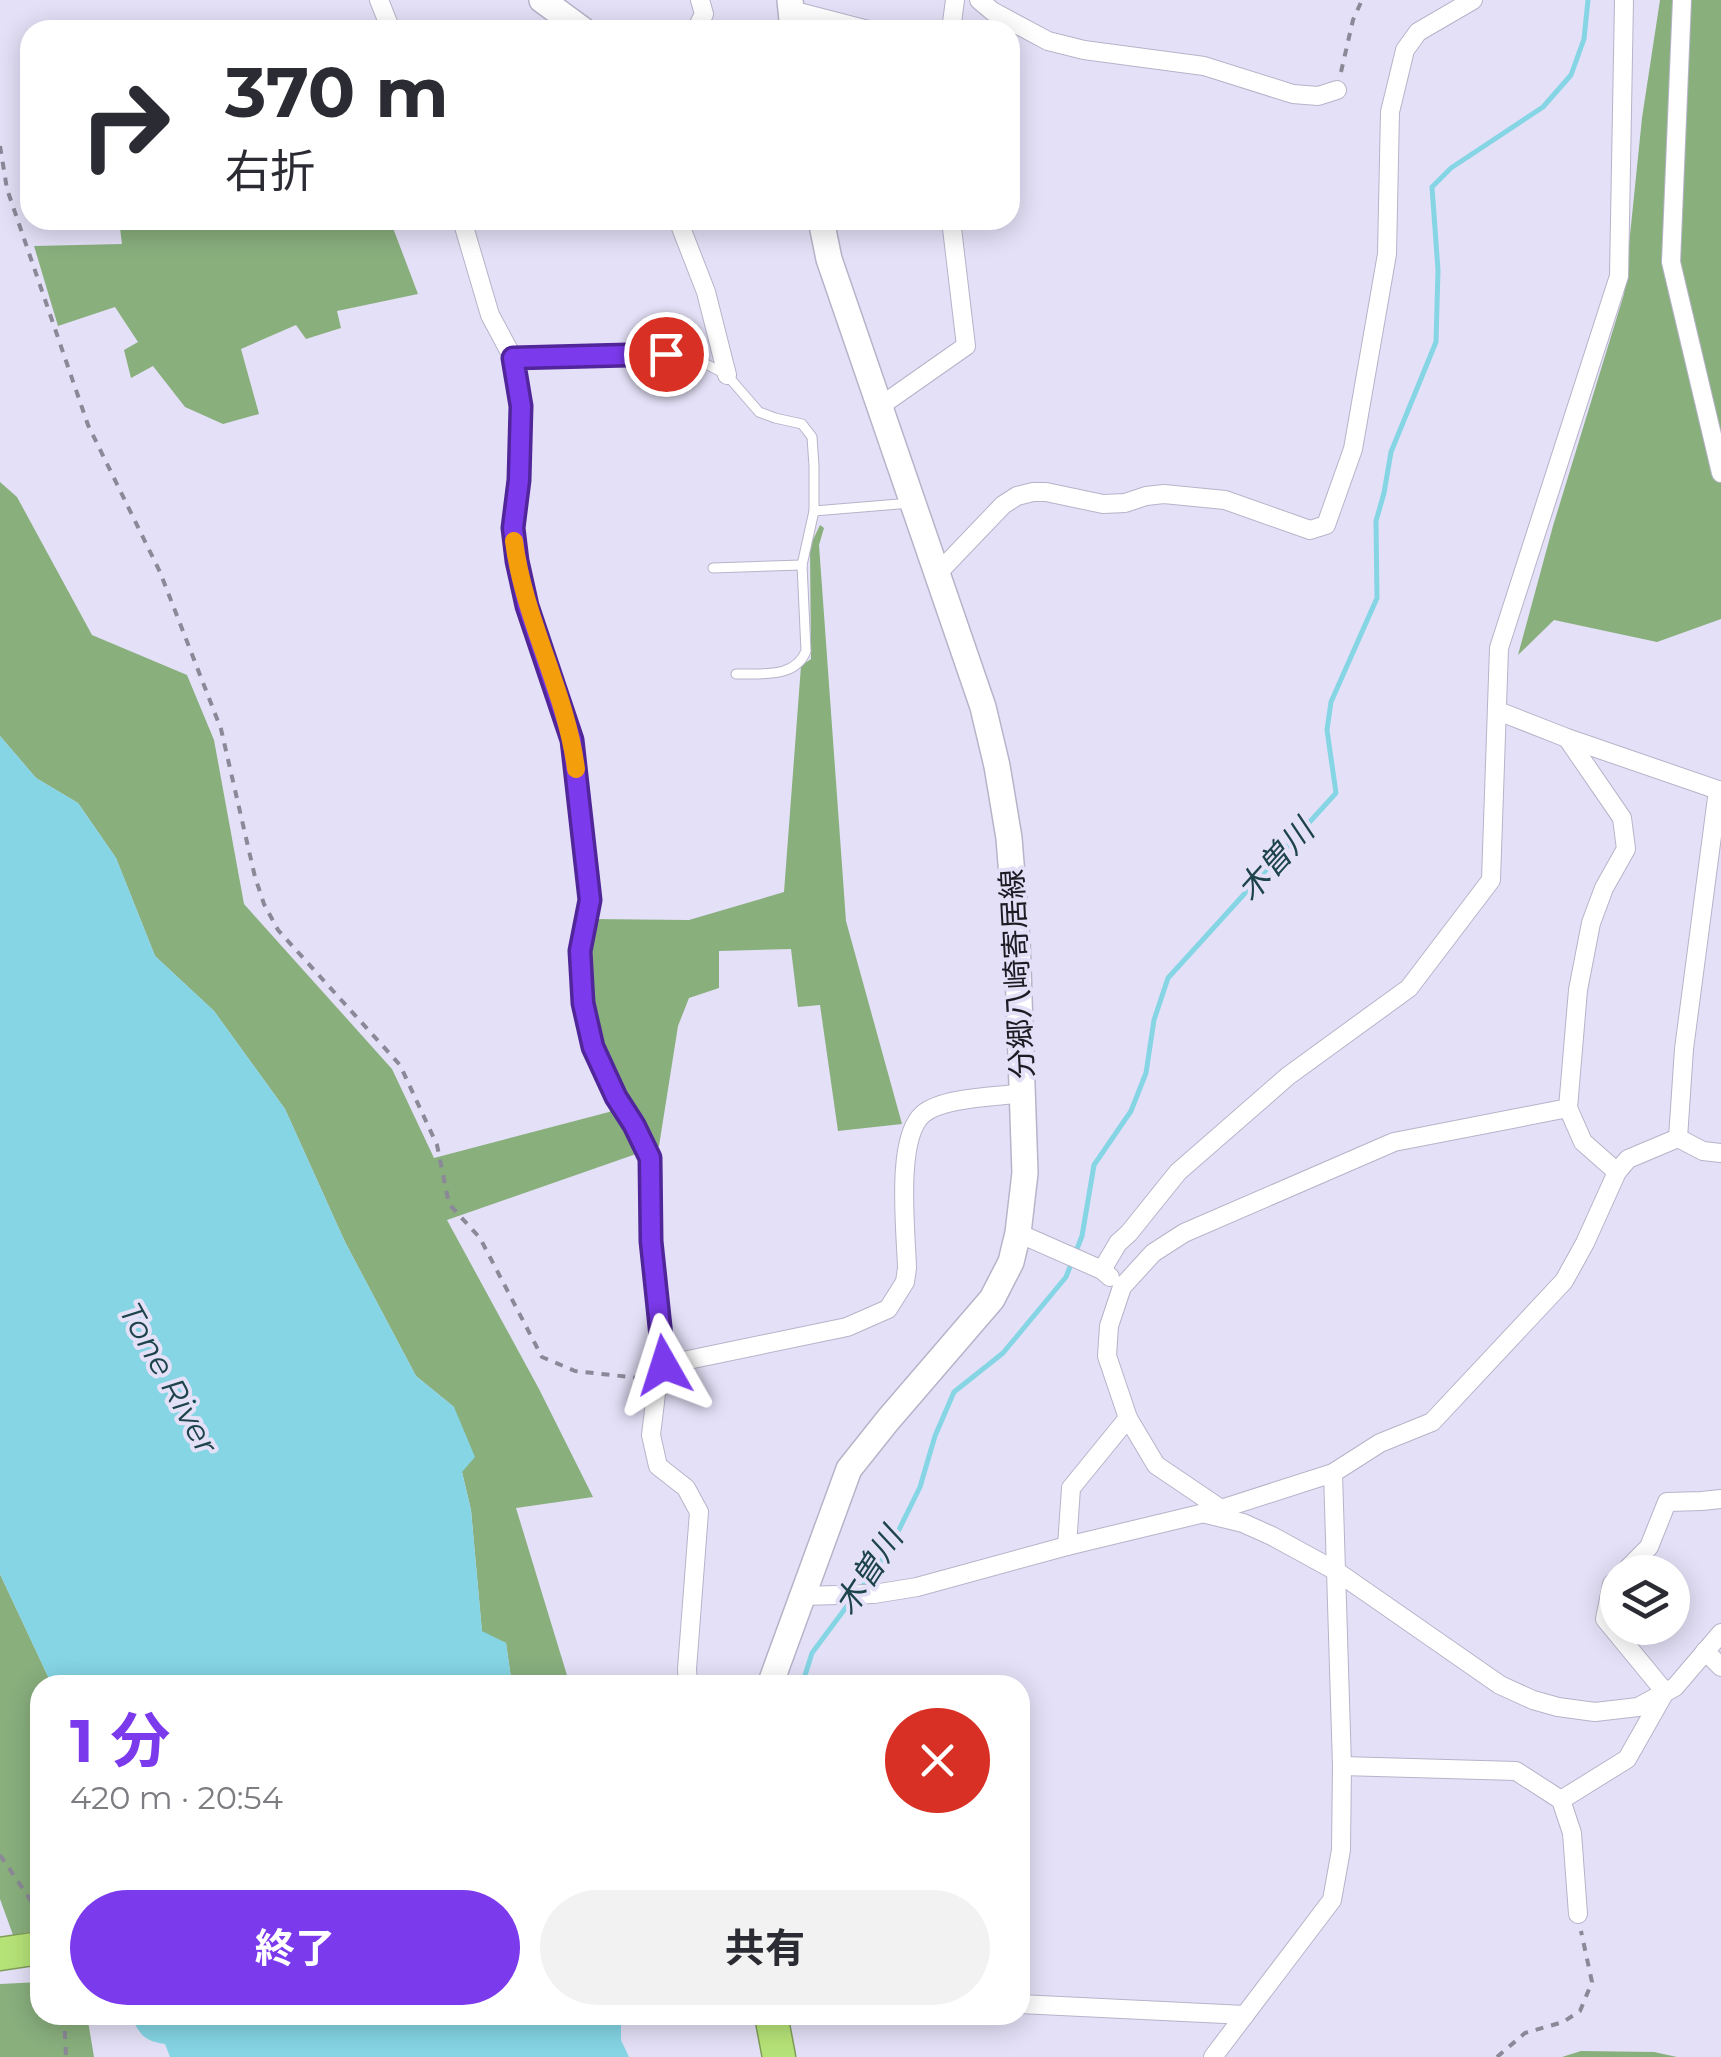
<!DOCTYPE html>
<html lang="ja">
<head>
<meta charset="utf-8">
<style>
  :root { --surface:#fff; --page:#f2f2f3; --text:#2b2b33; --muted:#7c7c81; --accent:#7c3aed }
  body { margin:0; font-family:Montserrat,"Noto Sans JP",sans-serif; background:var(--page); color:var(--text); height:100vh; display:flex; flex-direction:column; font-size:38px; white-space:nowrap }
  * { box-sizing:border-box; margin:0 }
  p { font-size:32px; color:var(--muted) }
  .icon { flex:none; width:55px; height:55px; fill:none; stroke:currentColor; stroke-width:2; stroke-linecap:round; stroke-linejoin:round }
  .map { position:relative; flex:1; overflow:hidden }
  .sheet { position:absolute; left:30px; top:1675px; width:1000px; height:350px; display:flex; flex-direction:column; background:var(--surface); border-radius:30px; box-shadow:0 5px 25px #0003 }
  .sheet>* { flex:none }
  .top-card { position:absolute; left:20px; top:20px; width:1000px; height:210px; border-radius:30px; box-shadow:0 5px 25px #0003; background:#fff; color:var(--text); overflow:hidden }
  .controls { position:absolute; left:1600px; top:1555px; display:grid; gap:20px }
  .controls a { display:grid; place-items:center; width:90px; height:90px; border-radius:50%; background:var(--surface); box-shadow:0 5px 25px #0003; font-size:50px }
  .pin { position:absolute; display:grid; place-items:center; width:85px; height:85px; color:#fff; margin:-42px; border:5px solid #fff; border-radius:50%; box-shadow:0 2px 10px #0007 }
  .me { position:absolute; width:110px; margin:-55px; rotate:354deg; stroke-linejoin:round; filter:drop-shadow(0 0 8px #0008) }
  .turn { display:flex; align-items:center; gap:35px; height:210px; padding:0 40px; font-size:45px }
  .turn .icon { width:130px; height:130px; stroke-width:2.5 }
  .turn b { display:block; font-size:70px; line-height:85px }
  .round { display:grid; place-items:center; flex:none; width:105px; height:105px; border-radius:52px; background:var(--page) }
  .summary { display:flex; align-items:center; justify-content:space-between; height:170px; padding:0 40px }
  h1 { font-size:60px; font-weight:700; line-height:75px; color:var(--accent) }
  .cta { display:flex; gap:20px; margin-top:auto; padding:20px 40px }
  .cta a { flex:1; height:115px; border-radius:60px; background:var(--accent); color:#fff; font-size:40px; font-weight:700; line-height:115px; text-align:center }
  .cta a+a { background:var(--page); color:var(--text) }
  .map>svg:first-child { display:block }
</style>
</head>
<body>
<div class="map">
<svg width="1721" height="2057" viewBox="0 0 1721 2057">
  <rect width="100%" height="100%" fill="#e4e0f7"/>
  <!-- forest -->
  <g fill="#89af7d">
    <path d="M1660,0h61v619l-64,23 -103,-22 -36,35 35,-129 71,-232 18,-176z"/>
    <path d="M119,220h271l28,74 -81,17 4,17 -35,11 -10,-14 -55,24 18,65 -36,10 -38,-17 -32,-41 -22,12 -7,-28 14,-8 -23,-35 -57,19 -24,-80 88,-2z"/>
    <path d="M0,482l17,15 75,138 95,40 27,65 30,164 148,165 42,89 175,-46 18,-11 -24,-60 -18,-75 6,-47 98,1 95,-28 17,-226 10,-7 -1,-113 10,-21 4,3 -5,17 27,376 56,203 -64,7 -18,-126 -22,2 -7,-58 -72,2v37l-30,10 -11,28 -19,120 -212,74 92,169 54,108 -77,11 54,177h-58l-6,-42 -24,-11 -11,-122 -9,-38 -8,-65 -38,-31 -71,-134 -60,-133 -71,-98 -59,-55 -39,-98 -38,-55 -42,-25 -36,-42z"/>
    <path d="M0,1574l52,111h-12v256l-1,-11 -26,5 -13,-36z"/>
    <path d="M40,1982v33h47l7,42h-94v-73z"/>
    <path d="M1581,2051l73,1 23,5h-115z"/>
  </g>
  <!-- water -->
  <g fill="#85d5e5">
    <path d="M0,736l36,42 42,25 38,55 39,98 59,55 71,98 60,133 71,134 38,31 21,50 -13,15 9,38 11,121 24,12 6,42h-460l-52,-111z"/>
    <path d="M130,2015h491v25l8,17h-459l-5,-13c-22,-3 -25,-10 -35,-29z"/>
  </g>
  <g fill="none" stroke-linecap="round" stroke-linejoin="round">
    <!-- stream -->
    <g stroke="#85d5e5" stroke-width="5">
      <path d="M860,1590l28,-38 32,-65 15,-51 19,-44 49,-39 63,-76 16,-41 12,-71 37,-54 15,-38 8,-53 14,-42 168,-185 -9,-63 4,-28 46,-104 -1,-77 8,-28 7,-41 45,-110 2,-72 -6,-83 19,-19 92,-61 28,-32 13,-36 4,-39"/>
      <path d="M802,1685l10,-32 41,-55"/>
    </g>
    <!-- lane casing -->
    <g stroke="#b7b3c9" stroke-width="11">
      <g id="lane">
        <path d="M514,358l152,-4 40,10 21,11 32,37 16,6 27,6 10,13 2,29v45l-12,54 4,86c-11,28 -45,22 -70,23"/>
        <path d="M814,511l97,-8"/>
        <path d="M713,568l89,-3"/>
      </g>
    </g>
    <!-- street casing -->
    <g stroke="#b7b3c9" stroke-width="20">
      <g id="street">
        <path d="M379,0l12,30"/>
        <path d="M979,0l13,11 56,30 36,9 120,16 89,28 25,2 19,-6"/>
        <path d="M1682,0l-11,262 50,211"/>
        <path d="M791,10l77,20"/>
        <path d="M696,30l8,-16 -4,-14"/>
        <path d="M951,30l4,-30"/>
        <path d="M462,220l28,95 23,43 8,49 -2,73 -6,48 4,33 10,45 46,134 16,160 -9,51 3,52 10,44 23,50 18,28 15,33 2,83 13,124 -6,12 -7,58 7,31 28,22 13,24 -12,157 1,16"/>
        <path d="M678,220l28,72 21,83"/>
        <path d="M879,407l87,-61 -15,-126"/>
        <path d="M937,574l66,-69 14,-9 16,-4h13l57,12 22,-1 21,-7 18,-2 61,6 85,30 16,-5 27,-76 34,-195 3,-142 15,-62 13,-18 55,-32"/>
        <path d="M1498,711l69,27 154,53"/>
        <path d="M1568,1108l15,34 34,30"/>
        <path d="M1678,1138l6,-89 34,-259"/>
        <path d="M1018,1233l84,37 8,7"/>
        <path d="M1102,1270l16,-27 11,-10 49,-61 110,-96 121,-88 82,-108 8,-232 120,-372 5,-276"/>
        <path d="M664,1365l183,-38 41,-18 17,-27 2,-14c-1,-37 -12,-130 16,-154 20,-17 74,-17 101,-21"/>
        <path d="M1221,1509l-65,-44 -28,-47 -21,-62 2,-30 13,-39 31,-34 31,-20 210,-91 174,-34 10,-118 13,-67 13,-35 22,-39 -4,-31 -55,-80"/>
        <path d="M1206,1514l37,9 29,13 64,35 164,114 33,15 25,7 37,5 43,-5 37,-20 46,-54"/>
        <path d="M1067,1546l4,-58 57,-70"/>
        <path d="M1624,1572l25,-25 18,-45 35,-1 19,-2"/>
        <path d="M802,1596l72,-2 43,-7 150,-41 154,-37 112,-36 47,-30 52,-21 132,-141 21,-38 32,-71 11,-13 50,-21 25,13 18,2"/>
        <path d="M1705,1651l16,16"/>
        <path d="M1342,1766l174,5 45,29 11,33 6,81"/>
        <path d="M1561,1800l66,-41 38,-67 -60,-73 7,-35 6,-5"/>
        <path d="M1020,2004l225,11"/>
        <path d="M1213,2057l119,-157 9,-50 1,-84 -9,-293"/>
      </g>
    </g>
    <!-- secondary casing -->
    <g stroke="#b7b3c9" stroke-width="28">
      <g id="secondary">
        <path d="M542,0l41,30"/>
        <path d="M790,0l3,30"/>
        <path d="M770,1685l79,-216 39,-49 104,-121 19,-37 7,-29 7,-60 -8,-233 -8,-102 -12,-72 -14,-59 -154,-448 -8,-39"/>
      </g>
    </g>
    <!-- highway casing -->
    <g stroke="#809d5a" stroke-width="35">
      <g id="highway">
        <path d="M0,1954l40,-6"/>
        <path d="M771,2015l8,42"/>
      </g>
    </g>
    <!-- path -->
    <g stroke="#8b8898" stroke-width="4" stroke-dasharray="8 8" stroke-linecap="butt">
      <path d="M1341,72l12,-52 9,-20"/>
      <path d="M0,146l7,43 81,236 72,147 61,157 34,148 9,27 14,26 122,135 37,80 12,59 31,34 62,119 33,14 64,7"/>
      <path d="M0,1855l40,59"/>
      <path d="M64,2015l2,42"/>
      <path d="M1497,2057l28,-24 38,-11 17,-11 12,-29 -11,-51"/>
    </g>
    <!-- lane -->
    <use href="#lane" stroke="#fff" stroke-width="9"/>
    <!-- street -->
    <use href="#street" stroke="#fff" stroke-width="18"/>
    <!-- secondary -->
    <use href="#secondary" stroke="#fff" stroke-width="25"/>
    <!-- highway -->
    <use href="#highway" stroke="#b6e378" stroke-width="32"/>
  </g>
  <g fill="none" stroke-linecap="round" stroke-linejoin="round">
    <!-- route casing -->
    <g stroke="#51269a" stroke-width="25">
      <path id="route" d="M664,1365l-13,-124 -1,-83 -16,-33 -18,-28 -23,-50 -10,-44 -3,-52 10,-51 -18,-160 -45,-134 -10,-45 -4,-33 6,-48 2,-74 -8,-48 153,-4"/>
    </g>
    <!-- route -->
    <use href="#route" stroke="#7c3aed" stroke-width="18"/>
    <!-- slow -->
    <path stroke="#f59e0b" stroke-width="18" d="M514,541c10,79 52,150 62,228"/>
  </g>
  <g text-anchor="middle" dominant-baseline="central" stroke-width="8" stroke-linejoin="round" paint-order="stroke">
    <!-- street labels -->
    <g font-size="30" fill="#1d1b23" stroke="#e4e0f7">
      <text transform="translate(1017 974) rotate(-93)">分郷八崎寄居線</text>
    </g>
    <!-- water labels -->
    <g font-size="32" font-style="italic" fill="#1e444b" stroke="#e4e0f7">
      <text transform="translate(1275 860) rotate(-48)">木曽川</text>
      <text transform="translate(169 1378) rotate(61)">Tone River</text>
      <text transform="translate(868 1571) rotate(-57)">木曽川</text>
    </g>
  </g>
</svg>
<div class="controls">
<a><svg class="icon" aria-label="layers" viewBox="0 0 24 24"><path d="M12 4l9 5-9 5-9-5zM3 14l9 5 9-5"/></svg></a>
</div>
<div class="pin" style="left:666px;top:354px;background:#d93025"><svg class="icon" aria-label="arrive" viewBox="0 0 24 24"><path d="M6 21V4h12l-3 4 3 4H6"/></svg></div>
<svg class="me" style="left:664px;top:1365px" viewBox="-20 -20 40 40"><path d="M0-17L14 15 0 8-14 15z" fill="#7c3aed" stroke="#fff" stroke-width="4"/></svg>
<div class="top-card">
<div class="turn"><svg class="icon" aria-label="right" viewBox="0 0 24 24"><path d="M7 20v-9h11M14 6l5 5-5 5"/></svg><div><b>370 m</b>右折</div></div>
</div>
<section class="sheet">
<div class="summary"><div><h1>1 分</h1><p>420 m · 20:54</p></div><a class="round" style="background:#d93025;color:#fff"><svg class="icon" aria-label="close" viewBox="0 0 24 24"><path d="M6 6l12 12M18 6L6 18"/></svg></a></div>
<div class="cta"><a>終了</a><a>共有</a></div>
</section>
</div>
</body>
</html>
